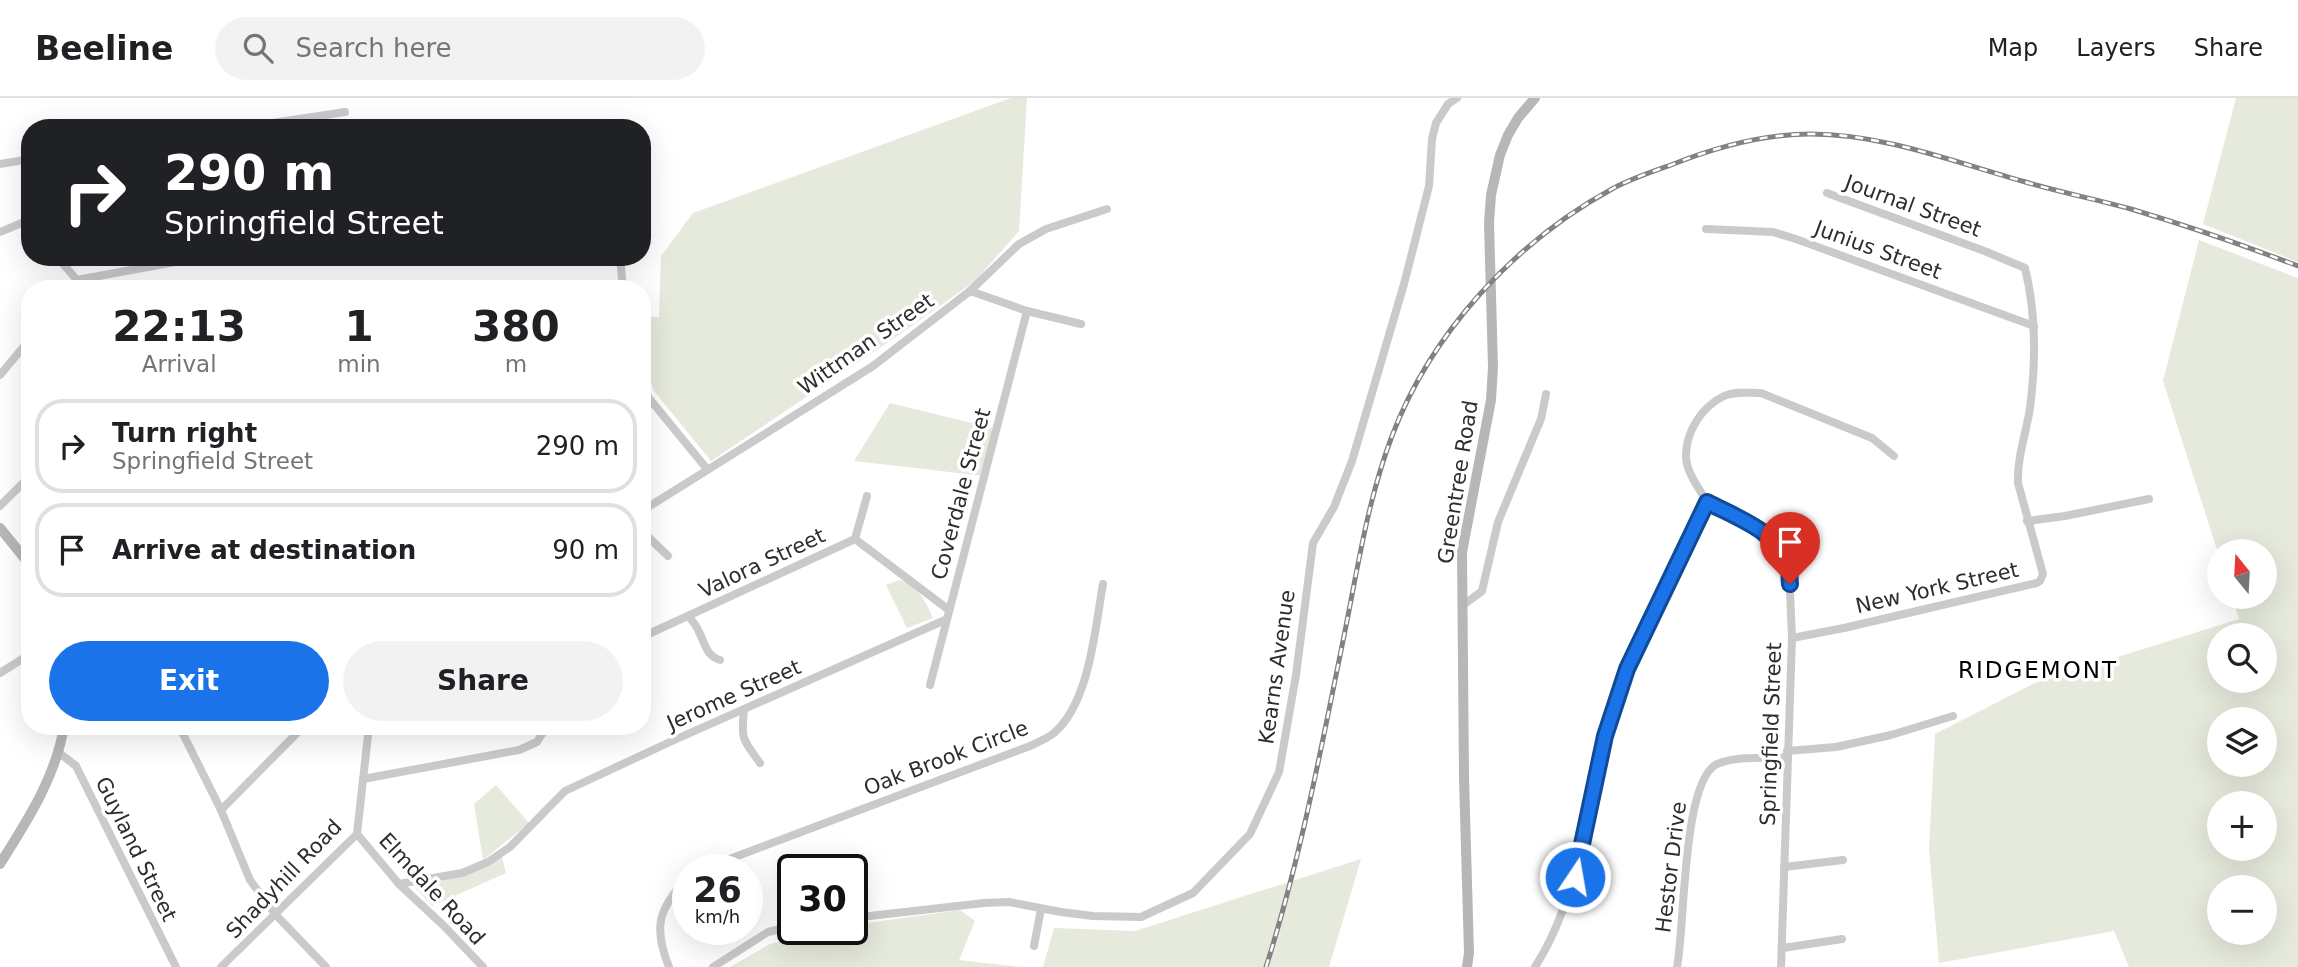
<!DOCTYPE html>
<html lang="en">
<head>
<meta charset="utf-8">
<style>
  :root { --surface:#fff; --page:#f2f2f2; --text:#202124; --muted:#757577; --line:#e0e0e0; --accent:#1a73e8 }
  body { margin:0; font-family:"DejaVu Sans",sans-serif; background:var(--page); color:var(--text); height:100vh; display:flex; flex-direction:column; font-size:26px; white-space:nowrap }
  * { box-sizing:border-box; margin:0 }
  p { font-size:23px; color:var(--muted) }
  .icon { flex:none; width:38px; height:38px; fill:none; stroke:currentColor; stroke-width:2; stroke-linecap:round; stroke-linejoin:round }
  .map { position:relative; flex:1; overflow:hidden }
  .details { position:absolute; left:21px; top:182px; width:630px; height:455px; display:flex; flex-direction:column; background:var(--surface); border-radius:28px; box-shadow:0 7px 28px #0002 }
  .details>* { flex:none }
  .top-card { position:absolute; left:21px; top:21px; width:630px; height:147px; border-radius:28px; box-shadow:0 7px 28px #0002; background:#202124; color:#fff; overflow:hidden }
  .needle { width:46px; rotate:342deg }
  .tools { position:absolute; left:2207px; top:441px; display:grid; gap:14px }
  .tools a { display:grid; place-items:center; width:70px; height:70px; border-radius:50%; background:var(--surface); box-shadow:0 7px 28px #0002; font-size:35px }
  .speed { position:absolute; left:672px; top:756px; display:flex; gap:14px; font-size:35px; font-weight:700; text-align:center }
  .speed>* { display:grid; place-content:center; width:91px; height:91px; border-radius:50%; background:var(--surface); box-shadow:0 7px 28px #0002; line-height:1 }
  .speed small { font-size:18px; font-weight:400 }
  .speed .limit { border:4px solid #111; border-radius:10px; background:#fff; color:#111 }
  .pin { position:absolute; display:grid; place-items:center; width:60px; height:60px; color:#fff; margin:-72px -30px; border-radius:50% 50% 50% 0; rotate:-45deg; box-shadow:0 0 7px #0007 }
  .pin .icon { rotate:45deg }
  .me { position:absolute; width:77px; margin:-38px; rotate:12deg; stroke-linejoin:round; filter:drop-shadow(0 0 5px #0008) }
  .turn { display:flex; align-items:center; gap:24px; height:147px; padding:0 28px; font-size:32px }
  .turn .icon { width:91px; height:91px; stroke-width:2.5 }
  .turn b { display:block; font-size:49px; line-height:60px }
  .eta { display:flex; justify-content:space-evenly; align-items:center; height:119px; text-align:center }
  .eta b { font-size:42px; font-weight:800; line-height:49px }
  .cta { display:flex; gap:14px; margin-top:auto; padding:14px 28px }
  .cta a { flex:1; height:80px; border-radius:42px; background:var(--accent); color:#fff; font-size:28px; font-weight:800; line-height:80px; text-align:center }
  .cta a+a { background:var(--page); color:var(--text) }
  ul { padding:0; list-style:none }
  li { display:flex; align-items:center; gap:21px; height:94px; margin:0 14px 10px; padding:0 14px; border:4px solid var(--line); border-radius:28px }
  li div { flex:1 }
  li b { display:block; font-size:26px }
  li em { font-style:normal }
  header { display:flex; align-items:center; gap:42px; box-sizing:border-box; height:98px; padding:0 35px; background:var(--surface); border-bottom:2px solid var(--line) }
  header strong { font-size:33px }
  nav { display:flex; gap:38px; margin-inline-start:auto; font-size:24px }
  .search { width:490px; height:63px; background:var(--page); display:flex; align-items:center; gap:18px; box-sizing:border-box; padding:0 24px; border-radius:38px; color:var(--muted); font-size:26px }
  .map>svg:first-child { display:block }
</style>
</head>
<body>
<header>
<strong>Beeline</strong>
<div class="search"><svg class="icon" aria-label="search" viewBox="0 0 24 24"><circle cx="10" cy="10" r="6"/><path d="M15 15l6 6"/></svg>Search here</div>
<nav><a>Map</a><a>Layers</a><a>Share</a></nav>
</header>
<div class="map">
<svg width="2298" height="869" viewBox="0 0 2298 869">
  <rect width="100%" height="100%" fill="#fff"/>
  <!-- green -->
  <g fill="#e5eadc" fill-rule="evenodd">
    <path d="M1011,0h16l-8,133 -44,50 -76,54 -188,126 -57,-70 -12,-33v-41h17l2,-61 32,-43z"/>
    <path d="M2236,0h62v164l-95,-38z"/>
    <path d="M2199,142l99,38v689h-169l-15,-36 -175,32 -10,-115 6,-114 100,-51 204,-64 -7,-22h32v-46h-45v5l-56,-175zM2219,537h45v46h-45zM2264,621v46h-45v-46zM2264,705v46h-45v-46zM2219,789h45v46h-45z"/>
    <path d="M890,305l106,26 -12,47 -130,-15z"/>
    <path d="M899,482c19,3 27,23 34,38l-26,10 -21,-43z"/>
    <path d="M496,687l33,38 -46,37 -9,-56z"/>
    <path d="M502,759l4,16 -74,33 -17,-19c32,-7 60,-12 87,-30z"/>
    <path d="M1361,761l-32,108h-286l11,-39 81,3z"/>
    <path d="M960,812l15,11 -16,39 61,7h-290l40,-23 60,-15h22v-4z"/>
  </g>
  <g fill="none" stroke-linecap="round" stroke-linejoin="round">
    <!-- street -->
    <g stroke="#cacaca" stroke-width="8">
      <path d="M240,30l105,-16"/>
      <path d="M0,66l30,-5"/>
      <path d="M1706,131l67,3 23,7 238,87"/>
      <path d="M0,134l24,-10 6,5"/>
      <path d="M57,159l20,23"/>
      <path d="M620,159l3,32"/>
      <path d="M70,191l7,-9 125,-23"/>
      <path d="M970,193l57,20 54,13"/>
      <path d="M0,277l30,-36"/>
      <path d="M642,280l6,19 59,72"/>
      <path d="M1707,404l64,36 12,16 6,13 3,71 -11,329"/>
      <path d="M0,408l30,-30"/>
      <path d="M642,413l231,-145 97,-75 49,-47 27,-15 61,-20"/>
      <path d="M2027,423l38,-5 84,-17"/>
      <path d="M642,433l26,25"/>
      <path d="M855,441l94,71"/>
      <path d="M855,441l12,-43"/>
      <path d="M1462,508l20,-15 16,-69 43,-103 5,-25"/>
      <path d="M689,518c3,5 8,10 10,16 6,11 7,24 21,28"/>
      <path d="M642,539l213,-98"/>
      <path d="M1792,540l52,-10 193,-45 3,-2 3,-7 -25,-91c-1,-26 8,-49 12,-75 6,-46 6,-95 -5,-140l-38,-16 -160,-59"/>
      <path d="M0,575l30,-19"/>
      <path d="M930,587l97,-374"/>
      <path d="M744,611c-3,31 -2,29 16,54"/>
      <path d="M179,628l42,84 29,70 25,34 51,53"/>
      <path d="M1787,653l49,-4 55,-12 62,-19"/>
      <path d="M58,654l18,14 100,201"/>
      <path d="M363,681l156,-29 18,-8 10,-16"/>
      <path d="M221,712l83,-84"/>
      <path d="M357,736l42,50 45,42 39,41"/>
      <path d="M1784,769l59,-7"/>
      <path d="M700,772l330,-124c8,-4 18,-8 24,-13 36,-31 41,-105 49,-149"/>
      <path d="M399,786l63,-11 26,-11 22,-15 55,-56 107,-50 273,-121"/>
      <path d="M852,820l132,-15 25,-1 52,10 32,4 48,1 52,-24 57,-59 29,-62 17,-97 17,-132 21,-36 18,-46 52,-177 25,-98 3,-47 4,-16 12,-19 9,-6"/>
      <path d="M1034,848l7,-37"/>
      <path d="M1783,850l59,-9"/>
      <path d="M221,869l136,-133 12,-108"/>
      <path d="M669,869c-16,-40 -11,-58 19,-90"/>
      <path d="M713,869l55,-35 25,-6"/>
      <path d="M1535,869c45,-70 49,-154 71,-232 22,-82 65,-157 101,-233 -7,-12 -20,-29 -21,-44 -1,-25 15,-51 38,-62 11,-5 25,-3 37,-3l111,45 22,18"/>
      <path d="M1677,869c8,-39 5,-186 40,-203 17,-8 50,-6 70,-7"/>
    </g>
    <!-- secondary -->
    <g stroke="#b7b7b7" stroke-width="10">
      <path d="M0,430l30,37"/>
      <path d="M0,766c27,-43 56,-87 64,-138"/>
      <path d="M1467,869l2,-14 -5,-175 -2,-226 29,-152 2,-33 -4,-144 2,-28 9,-40 8,-20 10,-17 17,-20"/>
    </g>
    <!-- rail casing -->
    <g stroke="#828282" stroke-width="5">
      <path id="rail" d="M1266,869c35,-110 56,-223 79,-336 13,-65 23,-132 47,-195 39,-103 123,-194 220,-247 18,-10 39,-17 59,-24 45,-18 92,-31 140,-31 72,0 143,28 211,47 36,11 73,18 109,28 57,17 112,36 167,57"/>
    </g>
    <!-- rail -->
    <use href="#rail" stroke="#fff" stroke-width="2.5" stroke-dasharray="8" stroke-linecap="butt"/>
  </g>
  <g fill="none" stroke-linecap="round" stroke-linejoin="round">
    <!-- route casing -->
    <g stroke="#114b97" stroke-width="18">
      <path id="route" d="M1575,779l30,-141 22,-67 80,-167c28,15 73,30 82,65 1,5 0,11 1,17"/>
    </g>
    <!-- route -->
    <use href="#route" stroke="#1a73e8" stroke-width="12"/>
  </g>
  <g text-anchor="middle" dominant-baseline="central" stroke-width="7" stroke-linejoin="round" paint-order="stroke">
    <!-- street labels -->
    <g font-size="21" fill="#2d2d2d" stroke="#fff">
      <text transform="translate(1913 108) rotate(20)">Journal Street</text>
      <text transform="translate(1878 152) rotate(20)">Junius Street</text>
      <text transform="translate(866 246) rotate(-35)">Wittman Street</text>
      <text transform="translate(1458 384) rotate(-81)">Greentree Road</text>
      <text transform="translate(961 396) rotate(-75)">Coverdale Street</text>
      <text transform="translate(762 465) rotate(-25)">Valora Street</text>
      <text transform="translate(1937 490) rotate(-13)">New York Street</text>
      <text transform="translate(1277 569) rotate(-82)">Kearns Avenue</text>
      <text transform="translate(734 597) rotate(-24)">Jerome Street</text>
      <text transform="translate(1771 636) rotate(-88)">Springfield Street</text>
      <text transform="translate(946 660) rotate(-21)">Oak Brook Circle</text>
      <text transform="translate(136 751) rotate(64)">Guyland Street</text>
      <text transform="translate(1671 769) rotate(-83)">Hestor Drive</text>
      <text transform="translate(284 781) rotate(-46)">Shadyhill Road</text>
      <text transform="translate(432 791) rotate(47)">Elmdale Road</text>
    </g>
    <!-- neighbourhood labels -->
    <g font-size="23" letter-spacing="2" fill="#000" stroke="#fff">
      <text x="2038" y="572">RIDGEMONT</text>
    </g>
  </g>
</svg>
<div class="tools">
<a><svg class="needle" viewBox="-14 -14 28 28"><path d="M0-13l5 13h-10z" fill="#e53935"/><path d="M0 13l5-13h-10z" fill="#757577"/></svg></a>
<a><svg class="icon" aria-label="search" viewBox="0 0 24 24"><circle cx="10" cy="10" r="6"/><path d="M15 15l6 6"/></svg></a>
<a><svg class="icon" aria-label="layers" viewBox="0 0 24 24"><path d="M12 4l9 5-9 5-9-5zM3 14l9 5 9-5"/></svg></a>
<a>+</a>
<a>−</a>
</div>
<div class="speed"><div>26<small>km/h</small></div><div class="limit">30</div></div>
<div class="pin" style="left:1790px;top:486px;background:#d93025"><svg class="icon" aria-label="arrive" viewBox="0 0 24 24"><path d="M6 21V4h12l-3 4 3 4H6"/></svg></div>
<svg class="me" style="left:1575px;top:779px" viewBox="-20 -20 40 40"><circle r="17" fill="#1a73e8" stroke="#fff" stroke-width="3"/><path d="M0-11L8 9 0 5-8 9z" fill="#fff"/></svg>
<div class="top-card">
<div class="turn"><svg class="icon" aria-label="right" viewBox="0 0 24 24"><path d="M7 20v-9h11M14 6l5 5-5 5"/></svg><div><b>290 m</b>Springfield Street</div></div>
</div>
<section class="details">
<div class="eta">
<div><b>22:13</b><p>Arrival</p></div>
<div><b>1</b><p>min</p></div>
<div><b>380</b><p>m</p></div>
</div>
<ul>
<li><svg class="icon" aria-label="right" viewBox="0 0 24 24"><path d="M7 20v-9h11M14 6l5 5-5 5"/></svg><div><b>Turn right</b><p>Springfield Street</p></div><em>290 m</em></li>
<li><svg class="icon" aria-label="arrive" viewBox="0 0 24 24"><path d="M6 21V4h12l-3 4 3 4H6"/></svg><div><b>Arrive at destination</b></div><em>90 m</em></li>
</ul>
<div class="cta"><a>Exit</a><a>Share</a></div>
</section>
</div>
</body>
</html>
